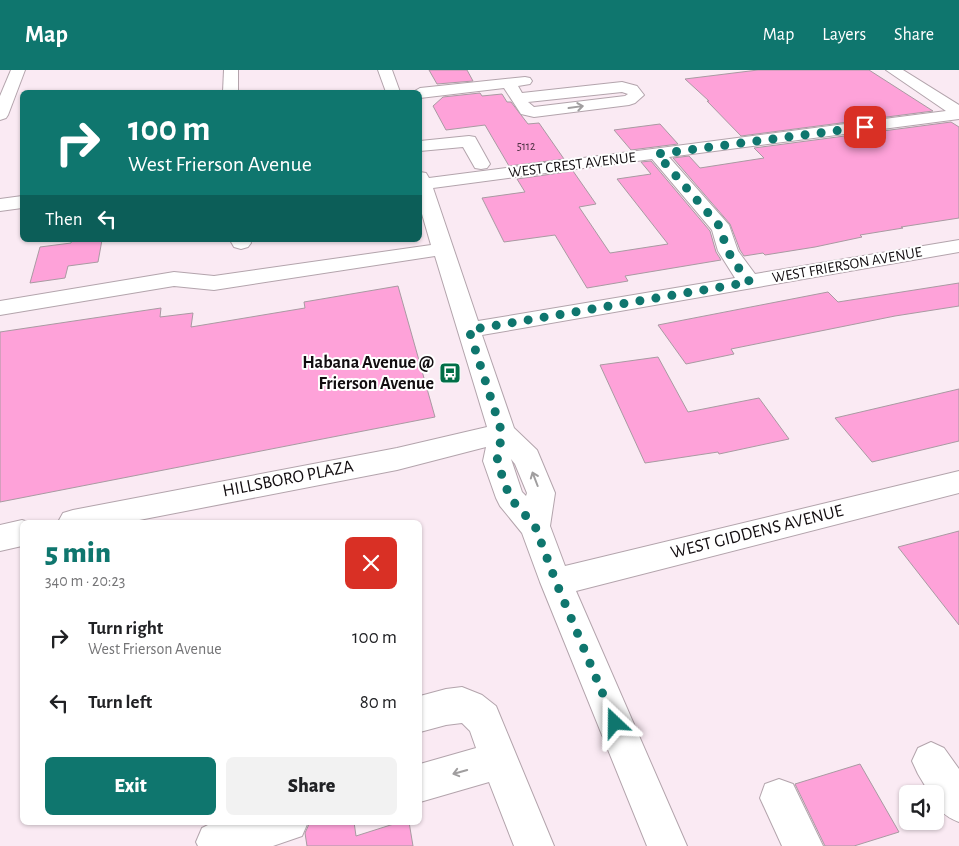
<!DOCTYPE html>
<html lang="en">
<head>
<meta charset="utf-8">
<style>
  :root { --surface:#fff; --page:#f2f2f2; --text:#202124; --muted:#757577; --accent:#0f766e }
  body { margin:0; font-family:"Alegreya Sans",sans-serif; background:var(--page); color:var(--text); height:100vh; display:flex; flex-direction:column; font-size:19px; white-space:nowrap }
  * { box-sizing:border-box; margin:0 }
  p { font-size:16px; color:var(--muted) }
  .icon { flex:none; width:28px; height:28px; fill:none; stroke:currentColor; stroke-width:2; stroke-linecap:round; stroke-linejoin:round }
  .map { position:relative; flex:1; overflow:hidden }
  .details { position:absolute; left:20px; top:450px; width:402px; height:305px; display:flex; flex-direction:column; background:var(--surface); border-radius:8px; box-shadow:0 1px 4px #0004 }
  .details>* { flex:none }
  .banner { position:absolute; left:20px; top:20px; width:402px; height:152px; border-radius:8px; box-shadow:0 1px 4px #0004; background:#0f766e; color:#fff; overflow:hidden }
  .fabs { position:absolute; left:899px; top:715px; display:grid; gap:10px }
  .fabs a { display:grid; place-items:center; width:45px; height:45px; border-radius:8px; background:var(--surface); box-shadow:0 1px 4px #0004; font-size:25px }
  .pin { position:absolute; display:grid; place-items:center; width:42px; height:42px; color:#fff; margin:-21px; border-radius:10px; box-shadow:0 2px 8px #0006 }
  .me { position:absolute; width:55px; margin:-28px; rotate:337deg; stroke-linejoin:round; filter:drop-shadow(0 0 4px #0008) }
  .turn { display:flex; align-items:center; gap:18px; height:105px; padding:0 25px; font-size:22px }
  .turn .icon { width:65px; height:65px; stroke-width:2.5 }
  .turn b { display:block; font-size:35px; line-height:42px }
  .then { display:flex; align-items:center; height:48px; padding:0 25px; background:#0003; gap:10px; font-size:19px }
  .round { display:grid; place-items:center; flex:none; width:52px; height:52px; border-radius:8px; background:var(--page) }
  .headline { display:flex; align-items:center; justify-content:space-between; height:85px; padding:0 25px }
  h1 { font-size:30px; font-weight:800; line-height:38px; color:var(--accent) }
  .primary-button { display:flex; gap:10px; margin-top:auto; padding:10px 25px }
  .primary-button a { flex:1; height:58px; border-radius:8px; background:var(--accent); color:#fff; font-size:20px; font-weight:800; line-height:58px; text-align:center }
  .primary-button a+a { background:var(--page); color:var(--text) }
  ul { padding:0; list-style:none }
  li { display:flex; align-items:center; gap:15px; height:65px; padding:0 25px }
  li div { flex:1 }
  li b { display:block; font-size:19px }
  li em { font-style:normal }
  header { display:flex; align-items:center; gap:30px; box-sizing:border-box; height:70px; padding:0 25px; background:var(--accent); color:#fff }
  header strong { font-size:24px }
  nav { display:flex; gap:28px; margin-inline-start:auto; font-size:18px }
  .map>svg:first-child { display:block }
</style>
</head>
<body>
<header>
<strong>Map</strong>
<nav><a>Map</a><a>Layers</a><a>Share</a></nav>
</header>
<div class="map">
<svg width="959" height="776" viewBox="0 0 959 776">
  <rect width="100%" height="100%" fill="#faeaf3"/>
  <!-- building -->
  <g fill="#fea2d9" stroke="#a99aa2">
    <path d="M429,0h38l6,11 -36,3z"/>
    <path d="M758,0h111l64,41 -192,25 -34,-35h2l-24,-22z"/>
    <path d="M480,23l2,3 20,-2 5,8h4l17,22 11,-1 25,36 -55,7 -24,-41 -39,5 -13,-24 10,-9z"/>
    <path d="M951,52l8,5v91l-58,9 2,1 -43,7 2,2 -47,10 -50,8 -2,-2 -19,3 -4,-6 -10,-26 -57,-66 16,-2 11,12 64,-10 -10,-10z"/>
    <path d="M660,54l18,20 -47,6 -17,-20z"/>
    <path d="M651,91l59,70 6,21 5,8 -96,16 3,5 -41,7 -32,-53 -51,7 -22,-44 43,-6 -8,-13 56,-8 23,33 -17,3 31,46 58,-9 -51,-65 34,-5 -10,-12z"/>
    <path d="M72,170h30l-4,22 -30,4 -3,12 -35,5 10,-36 31,-4z"/>
    <path d="M959,213v23l-64,10 -164,33 3,5 -48,10 -28,-39 170,-33 10,10z"/>
    <path d="M398,216l37,131 -435,85v-170l161,-24 -1,9 33,-4 -2,14 114,-19 -1,-6z"/>
    <path d="M658,287l30,55 71,-14 30,41 -70,15 -1,-2 -73,11 -45,-98z"/>
    <path d="M959,319v52l-87,21 -37,-44z"/>
    <path d="M959,461v94l-61,-78z"/>
    <path d="M860,694l39,68 -45,14h-29l-30,-62z"/>
    <path d="M310,752h44l2,14 44,-14h9l4,24h-106l-2,-13z"/>
  </g>
  <g fill="none" stroke-linecap="round" stroke-linejoin="round">
    <!-- minor casing -->
    <g stroke="#b3a4ac" stroke-width="2">
      <g id="minor">
        <path d="M11,0h14l-17,45 -2,3 -6,2v-24z"/>
        <path d="M224,0h14v22h-15z"/>
        <path d="M378,0h14l8,22h-14z"/>
        <path d="M886,0h17l56,35v14l-290,38 60,68 9,26 17,23 204,-34v12l-477,83 32,93 23,22 18,43 -5,33 15,40 394,-95v22l-383,98 111,255h-40l-107,-264 -18,-49 -22,-27 -4,-8 -13,-37 3,-14 -89,23 -268,52h-71l5,-9 10,-3 324,-62 90,-21 -52,-171 -221,34 -40,-4 -174,29v-14l174,-29 40,4 217,-31 -11,-38v-35l6,1 3,5 517,-67zM652,89l60,71 6,21 17,27 -257,43 -45,-133zM511,389l4,5 12,29 -1,3 -4,-4z"/>
        <path d="M525,7l5,1 2,3 -2,3 -12,2 4,7 100,-11 15,4 7,9 -9,8 -6,2 -95,12 -13,-3 -17,-26 -84,10v-6h-7l7,-4zM622,22l6,2 -3,2 -91,11 -6,-5z"/>
        <path d="M469,66l6,1 15,27 -3,4 -6,1 -6,-1 -12,-21 -43,4v-10z"/>
        <path d="M22,126v12l-22,3v-12z"/>
        <path d="M230,170h20l1,3 -3,4 -7,2 -7,-2z"/>
        <path d="M22,450l6,2h-6v24l-22,5v-26z"/>
        <path d="M462,617l20,8 14,11 58,140h-40l-25,-64 -69,20v-38l56,-16 -6,-17 -8,-8 -16,2 -26,7v-36l26,-7z"/>
        <path d="M931,672l13,6 15,21v53c-13,-5 -24,-13 -24,-28h-5l-12,-20 -6,-13 6,-13z"/>
        <path d="M779,709l14,5 30,62h-41l-22,-48 5,-14z"/>
        <path d="M214,752h94l-6,14 -29,10h-75l-2,-4 6,-14z"/>
      </g>
    </g>
    <!-- minor -->
    <use href="#minor" fill="#fff" fill-rule="evenodd"/>
  </g>
  <!-- one-way arrows -->
  <defs><path id="oneway-shaft" d="M-6 0H5M1.5-3L5.5 0L1.5 3" fill="none" stroke-width="1.6" stroke-linecap="round" stroke-linejoin="round" transform="scale(1.25)"/></defs>
  <g stroke="#a09e9f">
    <use href="#oneway-shaft" transform="translate(576 37) rotate(-8)"/>
    <use href="#oneway-shaft" transform="translate(535 409) rotate(-111)"/>
    <use href="#oneway-shaft" transform="translate(460 702) rotate(164)"/>
  </g>
  <g fill="none" stroke-linecap="round" stroke-linejoin="round">
    <!-- route -->
    <path stroke="#0f766e" stroke-width="9" stroke-dasharray="0 16.2" d="M615,653l-59,-141 -21,-56 -25,-28 -13,-37 5,-28 -33,-103 281,-48c-14,-17 -26,-31 -28,-53l-65,-75 208,-27"/>
  </g>
  <!-- icons -->
  <defs>
    <g id="bus-square" transform="scale(1.125)"><rect x="-9" y="-9" width="18" height="18" rx="4" fill="#006e47" stroke="#fff"/><path d="M-5-6H5V4H4V6H2V4H-2V6H-4V4H-5ZM-3.5-4V0h7V-4ZM-3.5 1.2v1.5H-2V1.2ZM2 1.2v1.5H3.5V1.2Z" fill="#fff"/></g>
  </defs>
  <g fill-rule="evenodd">
    <use href="#bus-square" x="450" y="303"/>
  </g>
  <g text-anchor="middle" dominant-baseline="central" stroke-width="4" stroke-linejoin="round" paint-order="stroke">
    <!-- far-number labels -->
    <g font-size="12" fill="#4d3242">
      <text x="526" y="76">5112</text>
    </g>
    <!-- far-street labels -->
    <g font-size="15" fill="#120d10" stroke="#fff">
      <text transform="translate(572 95) rotate(-7)">WEST CREST AVENUE</text>
      <text transform="translate(847 195) rotate(-10)">WEST FRIERSON AVENUE</text>
    </g>
    <!-- poi labels -->
    <g font-size="18" font-weight="bold" fill="#120d10" stroke="#fff" text-anchor="end">
      <text x="434" y="293">Habana Avenue @<tspan x="434" dy="21">Frierson Avenue</tspan></text>
    </g>
    <!-- street labels -->
    <g font-size="18" fill="#120d10" stroke="#fff">
      <text transform="translate(288 409) rotate(-11)">HILLSBORO PLAZA</text>
      <text transform="translate(757 462) rotate(-14)">WEST GIDDENS AVENUE</text>
    </g>
  </g>
</svg>
<div class="fabs">
<a><svg class="icon" aria-label="sound" viewBox="0 0 24 24"><path d="M4 9h4l5-4v14l-5-4H4zM17 9q2 3 0 6"/></svg></a>
</div>
<div class="pin" style="left:865px;top:57px;background:#d93025"><svg class="icon" aria-label="arrive" viewBox="0 0 24 24"><path d="M6 21V4h12l-3 4 3 4H6"/></svg></div>
<svg class="me" style="left:615px;top:653px" viewBox="-20 -20 40 40"><path d="M0-17L14 15 0 8-14 15z" fill="#0f766e" stroke="#fff" stroke-width="4"/></svg>
<div class="banner">
<div class="turn"><svg class="icon" aria-label="right" viewBox="0 0 24 24"><path d="M7 20v-9h11M14 6l5 5-5 5"/></svg><div><b>100 m</b>West Frierson Avenue</div></div>
<div class="then">Then<svg class="icon" aria-label="left" viewBox="0 0 24 24"><path d="M17 20v-9H6M10 6l-5 5 5 5"/></svg></div>
</div>
<section class="details">
<div class="headline"><div><h1>5 min</h1><p>340 m · 20:23</p></div><a class="round" style="background:#d93025;color:#fff"><svg class="icon" aria-label="close" viewBox="0 0 24 24"><path d="M6 6l12 12M18 6L6 18"/></svg></a></div>
<ul>
<li><svg class="icon" aria-label="right" viewBox="0 0 24 24"><path d="M7 20v-9h11M14 6l5 5-5 5"/></svg><div><b>Turn right</b><p>West Frierson Avenue</p></div><em>100 m</em></li>
<li><svg class="icon" aria-label="left" viewBox="0 0 24 24"><path d="M17 20v-9H6M10 6l-5 5 5 5"/></svg><div><b>Turn left</b></div><em>80 m</em></li>
</ul>
<div class="primary-button"><a>Exit</a><a>Share</a></div>
</section>
</div>
</body>
</html>
